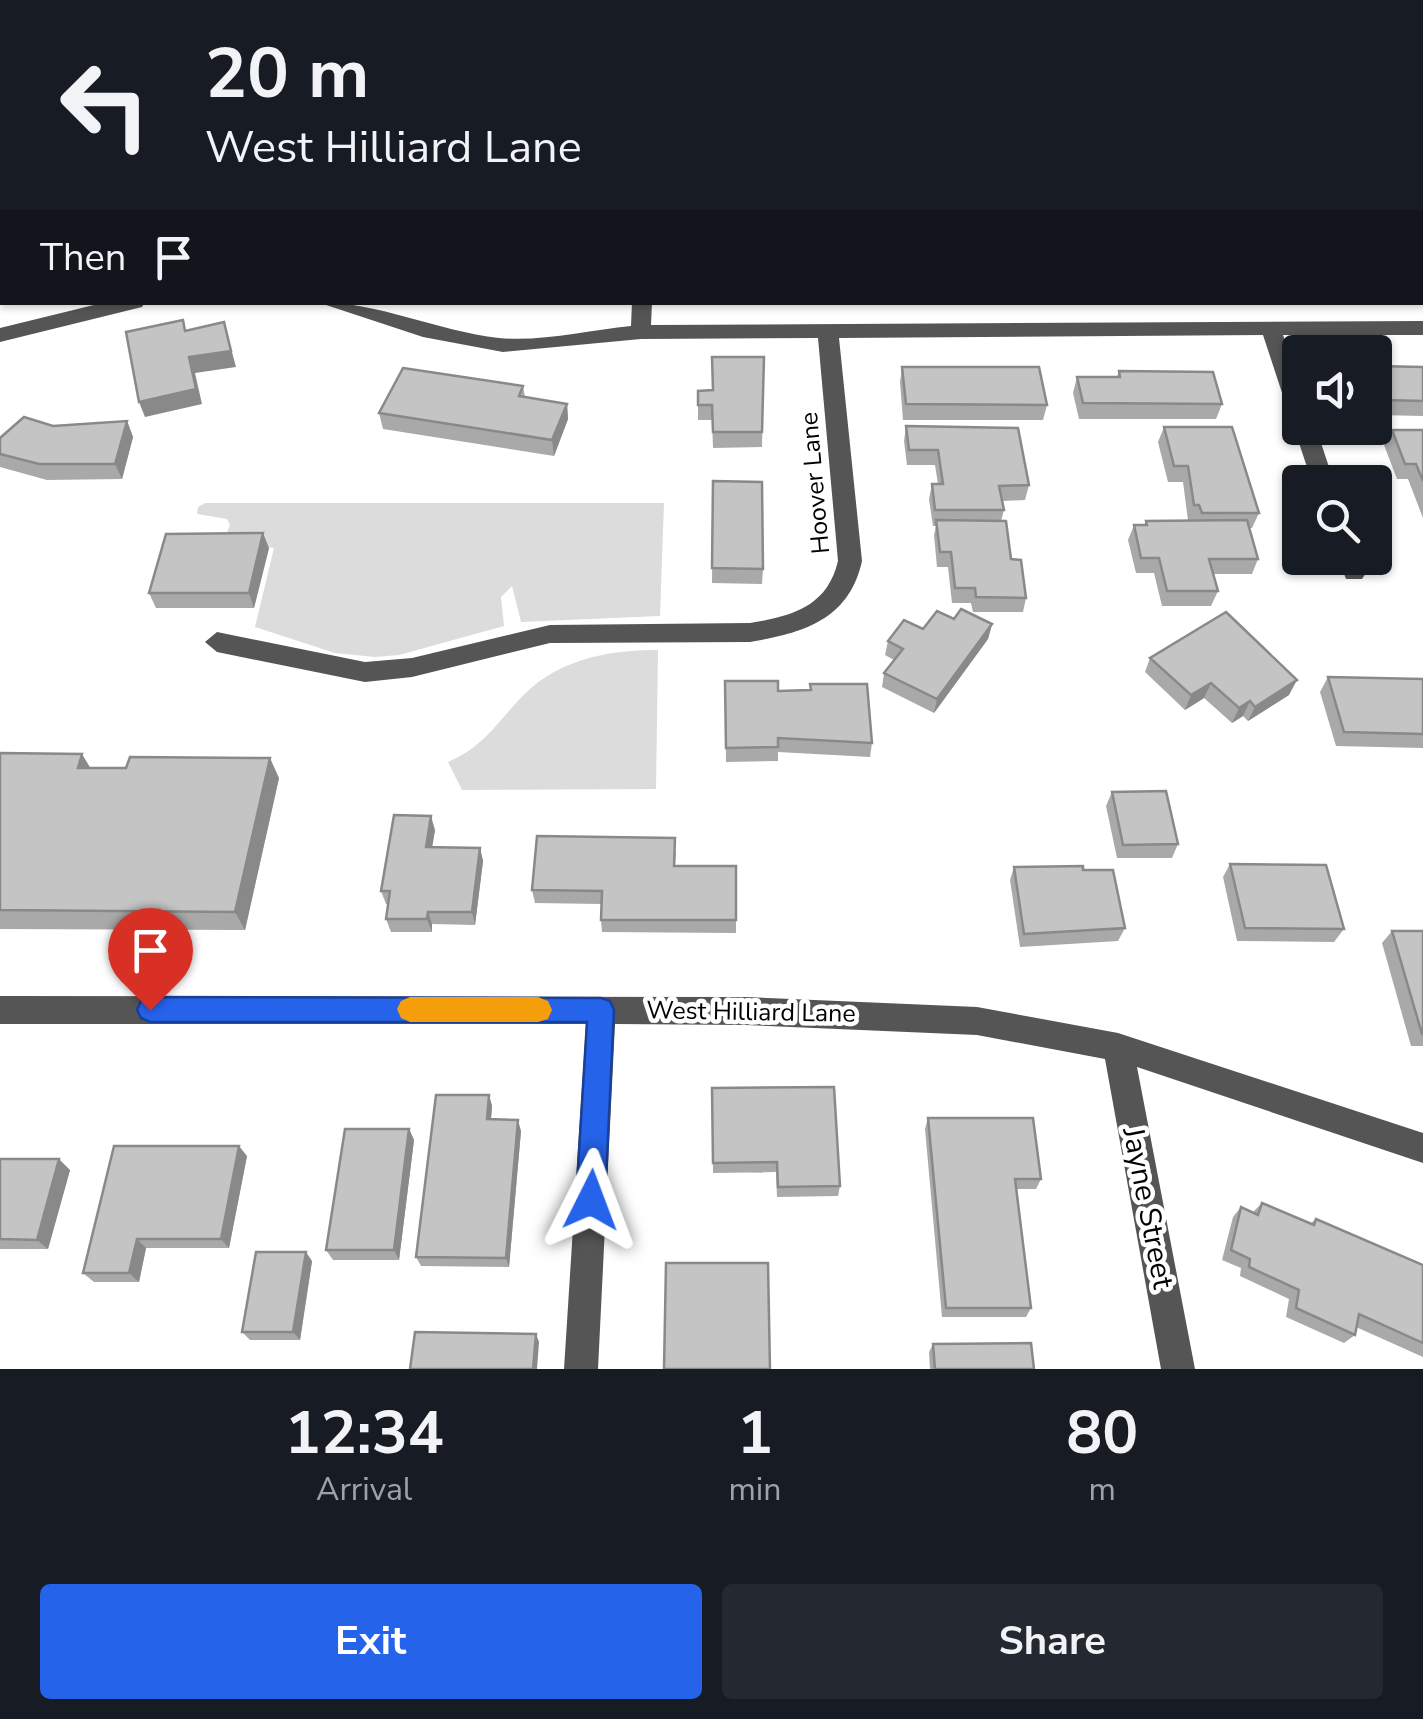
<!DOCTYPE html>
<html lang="en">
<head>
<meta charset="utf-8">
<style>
  :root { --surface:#171b24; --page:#242831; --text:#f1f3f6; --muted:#9ea1a6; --accent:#2563eb }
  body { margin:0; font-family:"Nunito Sans",sans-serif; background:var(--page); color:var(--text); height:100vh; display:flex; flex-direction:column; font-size:38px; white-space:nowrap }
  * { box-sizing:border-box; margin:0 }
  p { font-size:32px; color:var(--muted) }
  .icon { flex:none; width:55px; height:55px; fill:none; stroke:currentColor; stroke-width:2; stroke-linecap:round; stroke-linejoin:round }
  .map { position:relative; height:1369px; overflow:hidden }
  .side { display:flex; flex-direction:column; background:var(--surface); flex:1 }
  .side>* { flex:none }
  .hud { position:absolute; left:0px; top:0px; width:1425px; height:305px; box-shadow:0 2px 8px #0004; background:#171b24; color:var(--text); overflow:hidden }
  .fabs { position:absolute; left:1282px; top:335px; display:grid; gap:20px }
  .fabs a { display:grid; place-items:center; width:110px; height:110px; border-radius:10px; background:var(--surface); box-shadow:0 2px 8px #0004; font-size:50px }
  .pin { position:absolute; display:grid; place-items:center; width:85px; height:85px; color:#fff; margin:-102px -42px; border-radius:50% 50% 50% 0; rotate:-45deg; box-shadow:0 0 10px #0007 }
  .pin .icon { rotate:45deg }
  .me { position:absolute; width:110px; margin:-55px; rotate:3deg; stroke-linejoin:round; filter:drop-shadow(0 0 8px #0008) }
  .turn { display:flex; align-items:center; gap:35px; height:210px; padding:0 40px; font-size:45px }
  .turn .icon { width:130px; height:130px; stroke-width:2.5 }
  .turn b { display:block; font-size:70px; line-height:85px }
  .then { display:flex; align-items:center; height:95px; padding:0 40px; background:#0003; gap:20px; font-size:38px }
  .eta { display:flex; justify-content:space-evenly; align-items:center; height:170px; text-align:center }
  .eta b { font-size:60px; font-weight:700; line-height:70px }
  .button { display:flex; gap:20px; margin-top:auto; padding:20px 40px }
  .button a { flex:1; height:115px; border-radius:10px; background:var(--accent); color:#fff; font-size:40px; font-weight:700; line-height:115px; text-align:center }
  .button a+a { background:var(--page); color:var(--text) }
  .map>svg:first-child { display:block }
</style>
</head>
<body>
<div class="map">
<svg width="1423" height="1369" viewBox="0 0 1423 1369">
  <rect width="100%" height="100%" fill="#fff"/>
  <!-- green -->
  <g fill="#dcdcdc">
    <path d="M205,503h459l-4,113 -139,6 -9,-36 -11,11 3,29 -105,29 -24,2 -40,-4 -80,-26 19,-79 -36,-5 -12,-8 4,-10 -3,-6 -30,-5 1,-7z"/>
    <path d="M658,650l-2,139 -194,1 -14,-28c33,-14 46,-35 69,-60 37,-42 88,-52 141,-52z"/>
  </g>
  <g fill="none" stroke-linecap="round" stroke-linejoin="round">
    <!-- minor -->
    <g fill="#555" fill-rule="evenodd">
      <rect x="893" y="0" width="16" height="2"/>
      <rect x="0" y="20" width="2" height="10"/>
      <rect x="1422" y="20" width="1" height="10"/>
      <path d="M106,302h39l-3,5 -142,35v-14z"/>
      <path d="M317,302c62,0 120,29 182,36 42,4 91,-8 132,-12l1,-24h20l-1,23 772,-4v14h-140l17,48v38l-11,-7 -26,-79 -424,3 23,223c-13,59 -59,72 -112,81l-200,1 -138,34 -47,5 -148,-30 -12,-10 12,-10 148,30 47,-4 138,-33 200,-2c42,-7 77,-16 88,-62l-20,-223 -177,1 -138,13 -80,-15z"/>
      <path d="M1300,422v6h16l18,54h-22l-18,-54z"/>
      <path d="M1338,558h22l6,15 -4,6h-16z"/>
      <path d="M0,996l745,1 232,10 141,26 305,100v30l-286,-96 58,302h-34l-56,-310 -128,-24 -232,-10 -130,-1 -17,345h-34l22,-345h-586z"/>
    </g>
  </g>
  <!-- wall -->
  <g fill="#a9a9a9">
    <path d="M248,0h54l-10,2h-44z"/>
    <path d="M534,0h14v2h-13z"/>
    <path d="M764,357l-2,90 -49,1 -1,-28h-14v-29l15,-1z"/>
    <path d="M1375,366l48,1v49l-46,-1 -2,-5z"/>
    <path d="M902,367l145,38 -4,15h-140l-3,-38z"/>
    <path d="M1119,371l103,33 -6,15h-137l-6,-26 4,-16h40z"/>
    <path d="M523,386l2,11 42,7 1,15 -14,37 -171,-27 -4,-16z"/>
    <path d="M127,421l6,16 -11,42 -75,1 -47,-13v-29l53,-12z"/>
    <path d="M906,426l123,59 -4,15 -23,1 2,9 -3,11 10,38 15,39 -3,14h-50l-2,-9h-19l-4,-36h-11l-3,-32 2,-9h-3l-4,-27 3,-15h6l-3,-19h-28l-3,-24z"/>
    <path d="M1164,427l95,86 -7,15h-3l9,31 -6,15h-39l5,17 -7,15h-49l-8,-33h-18l-8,-33 6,-15h10l2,-4 42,-1 -5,-38h-15l-10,-40z"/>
    <path d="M1392,430h31v88l-15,-39h-11l-13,-34z"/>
    <path d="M713,481l50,88 -1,15 -50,-1z"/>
    <path d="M269,548l-15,60h-98l-7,-15z"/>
    <path d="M954,619l38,5 -4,15 -54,74 -52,-26 2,-14 10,-13 -9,-5 3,-14z"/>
    <path d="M1150,658l139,37 -41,26 -5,-5 -11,7 -28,-25 -19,12 -40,-38z"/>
    <path d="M1328,677l95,2v69l-87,-2 -16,-54z"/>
    <path d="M725,681l53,10 94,52 -2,14 -92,-5v9l-52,1z"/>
    <path d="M0,753l90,15 189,10 -34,152 -245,-1z"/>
    <path d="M1112,792l66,52 -6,14h-55l-11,-52z"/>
    <path d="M435,830l-3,17 48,1 3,13 -8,64 -43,-1v8h-41l-5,-13 2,-15h-2l-5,-13z"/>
    <path d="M676,851l-1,15h61v67l-134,-1 -1,-12 1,-16 -67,-1 -3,-13z"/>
    <path d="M1230,864l114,65 -10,13 -97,-1 -14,-64z"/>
    <path d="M1014,867l111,61 -7,13 -98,6 -10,-67z"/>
    <path d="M1392,931h31v115h-12l-29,-103z"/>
    <path d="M712,1088l128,98 -2,10 -61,1 -1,-25 -63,1z"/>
    <path d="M489,1095l3,11 -1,13 30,12 -12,136 -88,-1 -5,-9z"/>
    <path d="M928,1118l113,61 -5,10h-19l14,119 -5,9h-84l-17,-188z"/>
    <path d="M409,1129l5,11 -15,120h-66l-7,-10z"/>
    <path d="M247,1156l-18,92h-83l-7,34h-45l-11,-9z"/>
    <path d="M0,1159l70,11 -22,79h-48z"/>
    <path d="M1262,1203l48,21 6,-5 107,46v92l-67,-30 -1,8 -11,8 -58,-26 3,-18 -49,-23 1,-8 -19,-8 11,-43 8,-10 12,5z"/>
    <path d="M312,1261l-12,79h-50l-8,-8z"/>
    <path d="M933,1344l101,25h-104l-1,-17z"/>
  </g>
  <!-- shaded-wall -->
  <g fill="#898989">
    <path d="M2,257v17l-2,1v-17z"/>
    <path d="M224,322l12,45 -41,6 7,31 -57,13 -6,-15 50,-45z"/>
    <path d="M567,404l1,15 -14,37 -2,-16z"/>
    <path d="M127,421l6,16 -11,42 -7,-15z"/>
    <path d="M263,533l6,15 -15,60 -5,-15z"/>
    <path d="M992,624l-4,15 -54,74 3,-14z"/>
    <path d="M1297,680l-8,15 -41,26 7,-14z"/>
    <path d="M1211,683l-7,15 -19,12 6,-15z"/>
    <path d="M1250,701l-7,15 -11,7 7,-15z"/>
    <path d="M82,754l12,20 -16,-6z"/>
    <path d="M270,758l9,20 -34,152 -10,-18z"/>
    <path d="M431,816l4,14 -5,30 -4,-13z"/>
    <path d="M480,848l3,13 -8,64 -3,-13z"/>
    <path d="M428,912l4,12v8l-5,-13z"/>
    <path d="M489,1095l3,11 -2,24 -3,-11z"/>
    <path d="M518,1120l3,11 -12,136 -3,-9z"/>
    <path d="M409,1129l5,11 -15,120 -5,-10z"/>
    <path d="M239,1146l8,10 -18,92 -8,-9z"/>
    <path d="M59,1159l11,11 -22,79 -11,-9z"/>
    <path d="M137,1239l9,9 -7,34 -10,-9z"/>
    <path d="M306,1252l6,9 -12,79 -7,-8z"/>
    <path d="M536,1334l3,8 -2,27h-4z"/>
  </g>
  <!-- building -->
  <g fill="#c4c4c4" stroke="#898989" stroke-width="2.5">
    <path d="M0,230h2v27l-2,1z"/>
    <path d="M183,320l2,11 39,-9 7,29 -42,6 7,32 -57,13 -13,-70z"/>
    <path d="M712,357h52l-2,75h-49l-1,-27h-14v-14l15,-1z"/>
    <path d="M1375,366l48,1v34l-39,-1 -9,-26z"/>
    <path d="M902,367h137l8,38 -141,-1z"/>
    <path d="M403,368l120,18 -4,10 48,8 -15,36 -173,-27z"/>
    <path d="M1119,371l94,1 9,32 -139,-1 -6,-26h43z"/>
    <path d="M24,417l29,9 74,-5 -12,43h-76l-39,-10v-16z"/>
    <path d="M906,426l112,2 11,57 -30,1 5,24h-69l-3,-26h11l-5,-34h-29z"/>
    <path d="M1164,427h68l27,86h-57l-3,-8h-5l-6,-39h-14z"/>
    <path d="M1392,430h31v51l-7,-17h-11z"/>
    <path d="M713,481l49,1 1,87 -51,-1z"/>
    <path d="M936,520l70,1 5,38 10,1 5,38 -50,-1 -1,-9h-20l-4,-36h-11z"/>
    <path d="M1247,520l11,39h-49l9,32h-51l-8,-33h-18l-7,-33h13l-1,-4z"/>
    <path d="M263,533l-14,60h-100l17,-59z"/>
    <path d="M961,609l31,15 -55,75 -53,-26 19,-24 -15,-8 16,-21 19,9 14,-18 17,8z"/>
    <path d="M1226,612l71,68 -42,27 -5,-6 -11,7 -28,-25 -20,12 -41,-37z"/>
    <path d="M1328,677l95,2v55l-79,-2z"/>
    <path d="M725,681h53v10l33,-1 -1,-6h57l5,59 -94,-5v9l-52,1z"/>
    <path d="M0,753l82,1 -4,14h48l4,-11 140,1 -35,154 -235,-2z"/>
    <path d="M1166,791l12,53 -55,1 -11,-53z"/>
    <path d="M394,815l37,1 -5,31 54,1 -8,64h-44l-1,7h-41l4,-28h-9z"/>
    <path d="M537,836l138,2 -1,28h62v54h-135l1,-29 -70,-1z"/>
    <path d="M1230,864l96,1 18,64 -99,-1z"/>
    <path d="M1083,866v4h30l12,58 -101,6 -10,-67z"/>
    <path d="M1392,931h31v103h-1z"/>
    <path d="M834,1087l6,99 -62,1 -1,-25 -64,1 -1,-75z"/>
    <path d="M436,1095h53l-2,24 31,1 -12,138 -90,-1z"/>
    <path d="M928,1118h105l8,61h-26l16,129h-85z"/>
    <path d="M345,1129h64l-15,121h-68z"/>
    <path d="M114,1146h125l-18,93h-84l-8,34h-46z"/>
    <path d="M0,1159h59l-22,81 -37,-1z"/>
    <path d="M1262,1203l52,22 2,-6 107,46v78l-64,-29 -4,21 -59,-27 3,-18 -50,-23 1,-8 -19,-9 10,-43 17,8z"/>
    <path d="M256,1252h50l-13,80h-51z"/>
    <path d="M666,1263h102l2,106h-106z"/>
    <path d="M415,1332l121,2 -3,35h-123z"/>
    <path d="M1031,1343l3,26h-99l-2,-25z"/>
  </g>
  <!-- route -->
  <path fill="#2563eb" stroke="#184099" stroke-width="2.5" d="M150,997l451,1 9,3 4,9 -9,190 -4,10 -10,4 -10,-4 -5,-10 11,-178h-437l-9,-4 -4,-8 4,-9z"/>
  <!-- slow -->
  <path fill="#f59e0b" d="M410,997h128l10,4 4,9 -4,9 -10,3h-128l-9,-4 -4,-9 4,-8z"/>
  <g text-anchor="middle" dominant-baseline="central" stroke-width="9" stroke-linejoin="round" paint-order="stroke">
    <!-- street labels -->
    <g font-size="25" fill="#000" stroke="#fff">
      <text transform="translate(815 483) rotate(-95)">Hoover Lane</text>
      <text transform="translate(751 1012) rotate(1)">West Hilliard Lane</text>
    </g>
    <!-- near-street labels -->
    <g font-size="30" fill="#000" stroke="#fff">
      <text transform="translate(1148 1208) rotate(79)">Jayne Street</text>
    </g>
  </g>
</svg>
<div class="fabs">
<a><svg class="icon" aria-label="sound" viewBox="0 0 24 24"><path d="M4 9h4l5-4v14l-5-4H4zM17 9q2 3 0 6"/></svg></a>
<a><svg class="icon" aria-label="search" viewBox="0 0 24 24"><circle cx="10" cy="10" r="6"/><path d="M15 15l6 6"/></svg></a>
</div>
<div class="pin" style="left:150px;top:1010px;background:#d93025"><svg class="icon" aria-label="arrive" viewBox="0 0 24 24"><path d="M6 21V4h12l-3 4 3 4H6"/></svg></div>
<svg class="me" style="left:591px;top:1200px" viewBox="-20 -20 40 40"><path d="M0-17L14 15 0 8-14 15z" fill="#2563eb" stroke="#fff" stroke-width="4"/></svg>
<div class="hud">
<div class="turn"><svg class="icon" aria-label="left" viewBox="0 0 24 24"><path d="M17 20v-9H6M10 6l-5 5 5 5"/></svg><div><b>20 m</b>West Hilliard Lane</div></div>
<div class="then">Then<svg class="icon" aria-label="arrive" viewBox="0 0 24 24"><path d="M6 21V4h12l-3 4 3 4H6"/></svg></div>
</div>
</div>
<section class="side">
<div class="eta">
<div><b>12:34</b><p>Arrival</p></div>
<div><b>1</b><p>min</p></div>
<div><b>80</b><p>m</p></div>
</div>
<div class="button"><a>Exit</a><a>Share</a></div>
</section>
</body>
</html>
